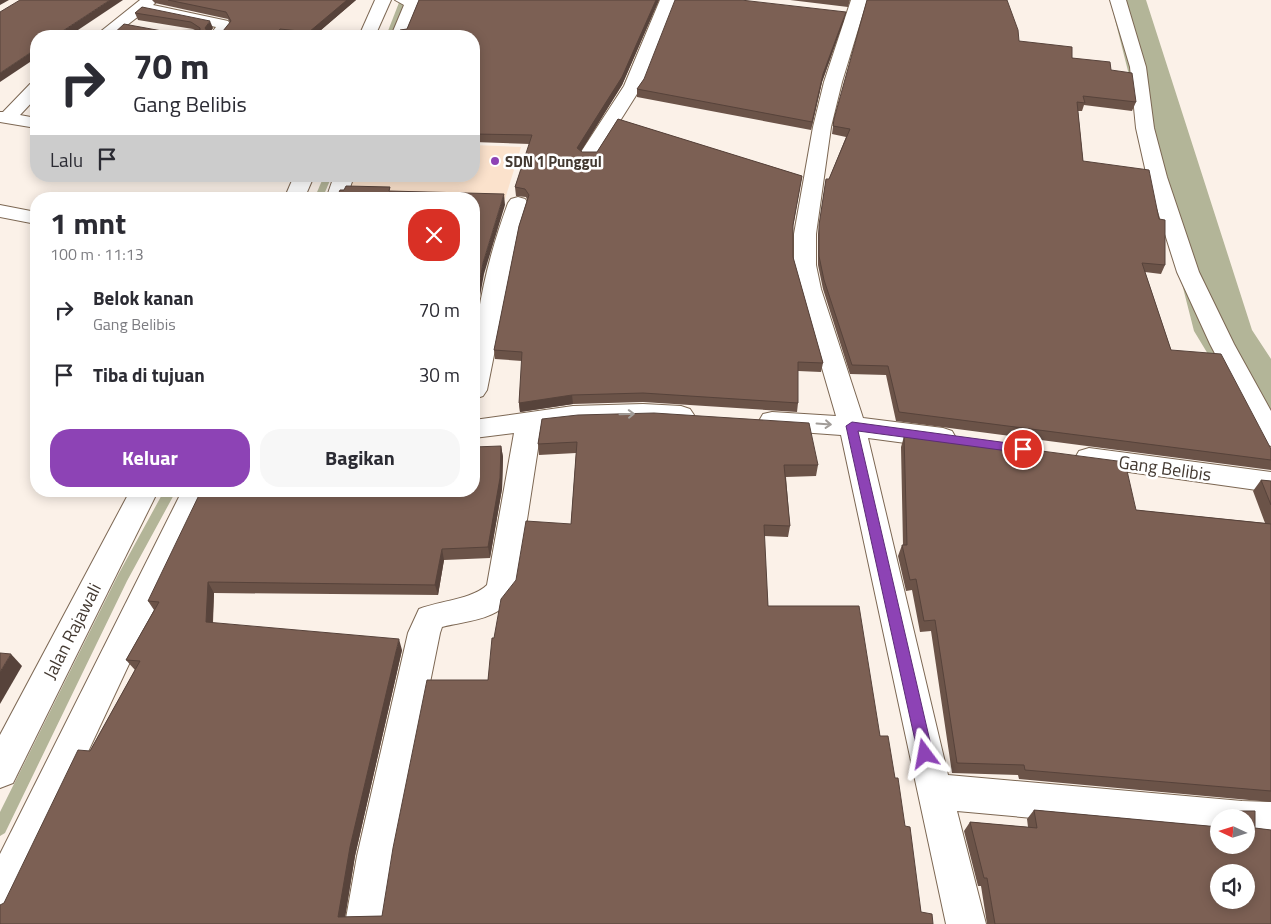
<!DOCTYPE html>
<html lang="id">
<head>
<meta charset="utf-8">
<style>
  :root { --surface:#fff; --page:#f7f7f7; --text:#2b2b33; --muted:#7c7c81; --accent:#8d43b5 }
  body { margin:0; font-family:"Titillium Web",sans-serif; background:var(--page); color:var(--text); height:100vh; display:flex; flex-direction:column; font-size:19px; white-space:nowrap }
  * { box-sizing:border-box; margin:0 }
  p { font-size:16px; color:var(--muted) }
  .icon { flex:none; width:28px; height:28px; fill:none; stroke:currentColor; stroke-width:2; stroke-linecap:round; stroke-linejoin:round }
  .map { position:relative; flex:1; overflow:hidden }
  .panel { position:absolute; left:30px; top:192px; width:450px; height:305px; display:flex; flex-direction:column; background:var(--surface); border-radius:20px; box-shadow:0 2px 12px #0003 }
  .panel>* { flex:none }
  .guide { position:absolute; left:30px; top:30px; width:450px; height:152px; border-radius:20px; box-shadow:0 2px 12px #0003; background:#fff; color:var(--text); overflow:hidden }
  .needle { width:32px; rotate:274deg }
  .controls { position:absolute; left:1210px; top:809px; display:grid; gap:10px }
  .controls a { display:grid; place-items:center; width:45px; height:45px; border-radius:50%; background:var(--surface); box-shadow:0 2px 12px #0003; font-size:25px }
  .pin { position:absolute; display:grid; place-items:center; width:42px; height:42px; color:#fff; margin:-21px; border:2px solid #fff; border-radius:50%; box-shadow:0 1px 5px #0007 }
  .me { position:absolute; width:55px; margin:-28px; rotate:347deg; stroke-linejoin:round; filter:drop-shadow(0 0 4px #0008) }
  .turn { display:flex; align-items:center; gap:18px; height:105px; padding:0 20px; font-size:22px }
  .turn .icon { width:65px; height:65px; stroke-width:2.5 }
  .turn b { display:block; font-size:35px; line-height:42px }
  .then { display:flex; align-items:center; height:48px; padding:0 20px; background:#0003; gap:10px; font-size:19px }
  .round { display:grid; place-items:center; flex:none; width:52px; height:52px; border-radius:20px; background:var(--page) }
  .head { display:flex; align-items:center; justify-content:space-between; height:85px; padding:0 20px }
  h1 { font-size:30px; font-weight:700; line-height:38px }
  .cta { display:flex; gap:10px; margin-top:auto; padding:10px 20px }
  .cta a { flex:1; height:58px; border-radius:20px; background:var(--accent); color:#fff; font-size:20px; font-weight:700; line-height:58px; text-align:center }
  .cta a+a { background:var(--page); color:var(--text) }
  ul { padding:0; list-style:none }
  li { display:flex; align-items:center; gap:15px; height:65px; padding:0 20px }
  li div { flex:1 }
  li b { display:block; font-size:19px }
  li em { font-style:normal }
  .map>svg:first-child { display:block }
</style>
</head>
<body>
<div class="map">
<svg width="1271" height="924" viewBox="0 0 1271 924">
  <rect width="100%" height="100%" fill="#fbf1e8"/>
  <!-- built -->
  <path fill="#fbe2cc" d="M474,145l47,2 -16,52 -169,-7 9,-16h129z"/>
  <g fill="none" stroke-linecap="round" stroke-linejoin="round">
    <!-- stream -->
    <g fill="#b3b598" fill-rule="evenodd">
      <path d="M400,0h6l-14,36h-6z"/>
      <path d="M324,176h8l-10,23h-8z"/>
      <path d="M164,491h12l-49,90 -122,252 -5,3v-24l118,-237z"/>
    </g>
    <!-- river -->
    <path fill="#b3b598" fill-rule="evenodd" d="M1110,0h36l106,330 19,29v70l-22,-7 -55,-91z"/>
    <!-- minor casing -->
    <g stroke="#7c6753" stroke-width="2">
      <g id="minor">
        <path d="M140,0h18l-5,5 75,16 4,6 -7,9h-16l7,-9 -72,-15 -31,24h-18z"/>
        <path d="M375,0h16l-16,36h-16z"/>
        <path d="M395,0h26l-14,36h-16l13,-31z"/>
        <path d="M660,0h16l-34,86 -46,73h-14l-3,-4 45,-69z"/>
        <path d="M851,0h16l-25,82 -11,45 -15,107v31l5,24 42,129 80,10 9,3 4,7 -4,7 -9,3 -75,-10 80,337 294,26 29,1v36l-25,-2v-18h-27v17l-262,-24 29,113h-40l-105,-489 -69,-5 -9,-2 -4,-7 4,-7 9,-2 64,4 -37,-127 -5,-24v-31l19,-107 11,-45z"/>
        <path d="M1110,0h16l20,67 8,61 13,49 32,95 35,72 37,67v35l-9,-3 -4,-7 -48,-92 -33,-72 -30,-95 -11,-49 -6,-61z"/>
        <path d="M36,83v15l-16,17 16,3v10l-36,-6v-10h3l27,-28z"/>
        <path d="M294,176h20l-10,23h-20z"/>
        <path d="M334,176h20l-8,23h-20z"/>
        <path d="M518,197l7,2 3,4 -10,31 -31,156 -4,6 -9,3c-4,-66 11,-134 34,-196l3,-4z"/>
        <path d="M0,205l36,7v12l-36,-7z"/>
        <path d="M643,404l38,2 9,3 4,6 -4,6c-15,5 -31,1 -47,1 -34,0 -68,2 -102,7l-25,162c-14,29 -45,29 -74,36l-2,6 -45,223 -10,68h-40l12,-68 51,-223 11,-24c20,-8 54,-10 68,-24l27,-152 -40,5v-18l99,-14z"/>
        <path d="M1089,448l182,24v20l-192,-27 -4,-7 4,-7z"/>
        <path d="M130,491h28l-145,292 -13,5v-53z"/>
        <path d="M182,491h28l-196,419 -14,6v-62z"/>
      </g>
    </g>
    <!-- minor -->
    <use href="#minor" fill="#fff" fill-rule="evenodd"/>
  </g>
  <!-- wall -->
  <g fill="#6b5348" fill-rule="evenodd">
    <path d="M152,0h204l-42,36h-27l-125,-5 33,-1 -2,-1 -55,-9 -3,-7 7,-6 71,21 -3,3h13l7,-8 -2,-4 -73,-16z"/>
    <path d="M419,0h240l-37,85 -41,66 1,1h15l21,-33 184,57 -9,51v30l30,106 -2,9 -23,-1v32l-1,9 -154,-10 -70,2 -53,8 -1,-9 3,-42 -27,-2 -1,-9 25,-124 8,-26 -1,-3 -10,-1 -1,-9 15,-43 -56,-2v-106h-77l3,-6 7,-1z"/>
    <path d="M790,0h60l-2,7z"/>
    <path d="M844,20l-22,62 -11,48 -174,-33v-8l7,-10z"/>
    <path d="M1019,41l92,29 25,32 -4,9 -48,-6 -2,6h-4l5,50 82,104 -4,9 -16,-2 26,78 100,99v21l-375,-49 -10,-46 -36,-1 -27,-85 -5,-24v-31l8,-55h3l17,-42 -14,-3 2,-15z"/>
    <path d="M542,419l276,46 -2,11 -30,1 4,49 -2,11 -24,-1 4,70 112,130 15,42 26,134 -921,12 4,-21 86,-152 45,-81 -9,-10 28,-50 -6,-9 326,-110 27,-45 2,11 -1,32 -12,69 -46,2 -6,35 -224,-2 -1,30 189,27 -47,206 -10,61 37,-1 106,-236 6,-42 77,-114 5,-71 -37,2 -1,-11z"/>
    <path d="M905,433l231,77 129,13 -12,-32 8,-11 10,1v321l-252,-23 -1,-4 -66,-2 -21,-142 -11,1 -8,-42 -6,1 -8,-35 4,-11h1l-2,-98z"/>
    <path d="M1034,810l185,17v18h27v-27h-22l7,-7h24v17l16,2v94h-284l-6,-38h-3l-14,-55 6,-9 58,5 -1,-8zM1219,872h27v28h-27z"/>
  </g>
  <!-- shaded-wall -->
  <g fill="#57433b">
    <path d="M0,0h9l-9,5z"/>
    <path d="M110,0h13l-54,36h-14z"/>
    <path d="M347,0h9l-42,36h-4l-1,-4z"/>
    <path d="M656,0h3l-37,85 -44,71 -1,-8z"/>
    <path d="M846,12l-2,8 -22,62 -11,48 1,-8 11,-48z"/>
    <path d="M210,21l3,7 -5,7 -3,-7z"/>
    <path d="M280,29l1,7h-6z"/>
    <path d="M36,49v9l-36,24v-9z"/>
    <path d="M504,194l1,11 -21,69 -9,50 -1,16v-29l9,-48z"/>
    <path d="M572,395l1,9 -53,8 -1,-9z"/>
    <path d="M501,446l2,11 -1,32 -12,69 -2,-11z"/>
    <path d="M442,549l2,11 -6,35 -3,-10z"/>
    <path d="M208,582l6,11 -2,40 -6,-11z"/>
    <path d="M399,639l3,11 -47,206 -11,68 -6,-7 12,-70z"/>
    <path d="M11,654l11,12 -22,38v-32z"/>
  </g>
  <!-- building -->
  <g fill="#7c6054" stroke="#57433b" fill-rule="evenodd">
    <path d="M20,0h90l-55,36h-19v13l-36,24v-61z"/>
    <path d="M168,0h179l-38,32 -29,-3 -5,7h-164l13,-12 38,7 38,-1v-2l-9,-6 -56,-9 7,-6 68,14 -5,7 2,3h16l8,-10 -5,-9z"/>
    <path d="M419,0h237l-34,77 -45,71 5,4h15l21,-33 184,57 -9,49v32l30,106 -25,-1v41l-155,-10 -71,2 -53,8 3,-51 -28,-2 25,-124 10,-31 -4,-6 -10,-2 17,-52 -58,-1v-98h-77l3,-6 7,-1z"/>
    <path d="M675,0h66l105,12 -23,62 -11,48 -175,-33 7,-10z"/>
    <path d="M867,0h140l11,30 1,11 53,6v11l38,4 1,8 21,3 4,29 -53,-6 2,7 -8,-1 6,59 66,9 10,49 6,1v45l-23,-2 29,87 50,4 50,95v11l-372,-48 -11,-46 -36,-1 -28,-85 -5,-24v-31l7,-46h3l21,-50 -17,-3 1,-7z"/>
    <path d="M346,186l44,1 -1,4 115,3 -21,69 -9,48v-112h-138l4,-9h4z"/>
    <path d="M654,413l155,10 9,42h-34l6,61 -26,-1 4,81h91l21,130h8l7,42h3l7,48 5,1 11,85 11,2 1,10h-933v-19l4,-2 74,-153 12,1 50,-90 -14,-1 33,-58 -11,-1 53,-110h273v-44l27,-1 -1,32 -12,69 -46,2 -7,36 -227,-3 -2,40 193,17 -49,208 -12,70 44,-1 11,-68 34,-168h61l4,-42h2l7,-39 15,-19 10,-59 45,3 6,-82 -39,2 4,-25 36,-4z"/>
    <path d="M905,433l220,29 11,48 135,14v267l-246,-21 -1,-5 -67,-2 -22,-143 -11,1 -8,-42 -6,1 -8,-35h5l-3,-109h2z"/>
    <path d="M1261,480l10,1v24z"/>
    <path d="M0,653l11,1 -11,18z"/>
    <path d="M1034,810l185,17v18h27v-27h-15v-7h24v17l16,2v94h-276l-8,-46h-3l-14,-56 67,6zM1219,872h27v28h-27z"/>
  </g>
  <!-- one-way arrows -->
  <defs><path id="oneway-shaft" d="M-6 0H5M1.5-3L5.5 0L1.5 3" fill="none" stroke-width="1.6" stroke-linecap="round" stroke-linejoin="round" transform="scale(1.25)"/></defs>
  <g stroke="#a19c98">
    <use href="#oneway-shaft" transform="translate(627 414) rotate(-2)"/>
    <use href="#oneway-shaft" transform="translate(824 424) rotate(4)"/>
  </g>
  <!-- route -->
  <path fill="#8d43b5" stroke="#5c2c76" d="M852,422l171,23 6,4 -6,4 -165,-22 75,323 -3,5 -5,2 -5,-2 -2,-5 -72,-328z"/>
  <!-- markers -->
  <circle fill="#8d43b5" stroke="#fff" stroke-width="2" cx="495" cy="161" r="5"/>
  <g text-anchor="middle" dominant-baseline="central" stroke-width="5" stroke-linejoin="round" paint-order="stroke">
    <!-- far-poi labels -->
    <g font-size="15" font-weight="bold" fill="#433931" stroke="#fff" text-anchor="start">
      <text x="505" y="161">SDN 1 Punggul</text>
    </g>
    <!-- street labels -->
    <g font-size="18" fill="#433931" stroke="#fff">
      <text transform="translate(1165 468) rotate(8)">Gang Belibis</text>
      <text transform="translate(72 631) rotate(-63)">Jalan Rajawali</text>
    </g>
  </g>
</svg>
<div class="controls">
<a><svg class="needle" viewBox="-14 -14 28 28"><path d="M0-13l5 13h-10z" fill="#e53935"/><path d="M0 13l5-13h-10z" fill="#7c7c81"/></svg></a>
<a><svg class="icon" aria-label="sound" viewBox="0 0 24 24"><path d="M4 9h4l5-4v14l-5-4H4zM17 9q2 3 0 6"/></svg></a>
</div>
<div class="pin" style="left:1023px;top:449px;background:#d93025"><svg class="icon" aria-label="arrive" viewBox="0 0 24 24"><path d="M6 21V4h12l-3 4 3 4H6"/></svg></div>
<svg class="me" style="left:925px;top:754px" viewBox="-20 -20 40 40"><path d="M0-17L14 15 0 8-14 15z" fill="#8d43b5" stroke="#fff" stroke-width="4"/></svg>
<div class="guide">
<div class="turn"><svg class="icon" aria-label="right" viewBox="0 0 24 24"><path d="M7 20v-9h11M14 6l5 5-5 5"/></svg><div><b>70 m</b>Gang Belibis</div></div>
<div class="then">Lalu<svg class="icon" aria-label="arrive" viewBox="0 0 24 24"><path d="M6 21V4h12l-3 4 3 4H6"/></svg></div>
</div>
<section class="panel">
<div class="head"><div><h1>1 mnt</h1><p>100 m · 11:13</p></div><a class="round" style="background:#d93025;color:#fff"><svg class="icon" aria-label="close" viewBox="0 0 24 24"><path d="M6 6l12 12M18 6L6 18"/></svg></a></div>
<ul>
<li><svg class="icon" aria-label="right" viewBox="0 0 24 24"><path d="M7 20v-9h11M14 6l5 5-5 5"/></svg><div><b>Belok kanan</b><p>Gang Belibis</p></div><em>70 m</em></li>
<li><svg class="icon" aria-label="arrive" viewBox="0 0 24 24"><path d="M6 21V4h12l-3 4 3 4H6"/></svg><div><b>Tiba di tujuan</b></div><em>30 m</em></li>
</ul>
<div class="cta"><a>Keluar</a><a>Bagikan</a></div>
</section>
</div>
</body>
</html>
